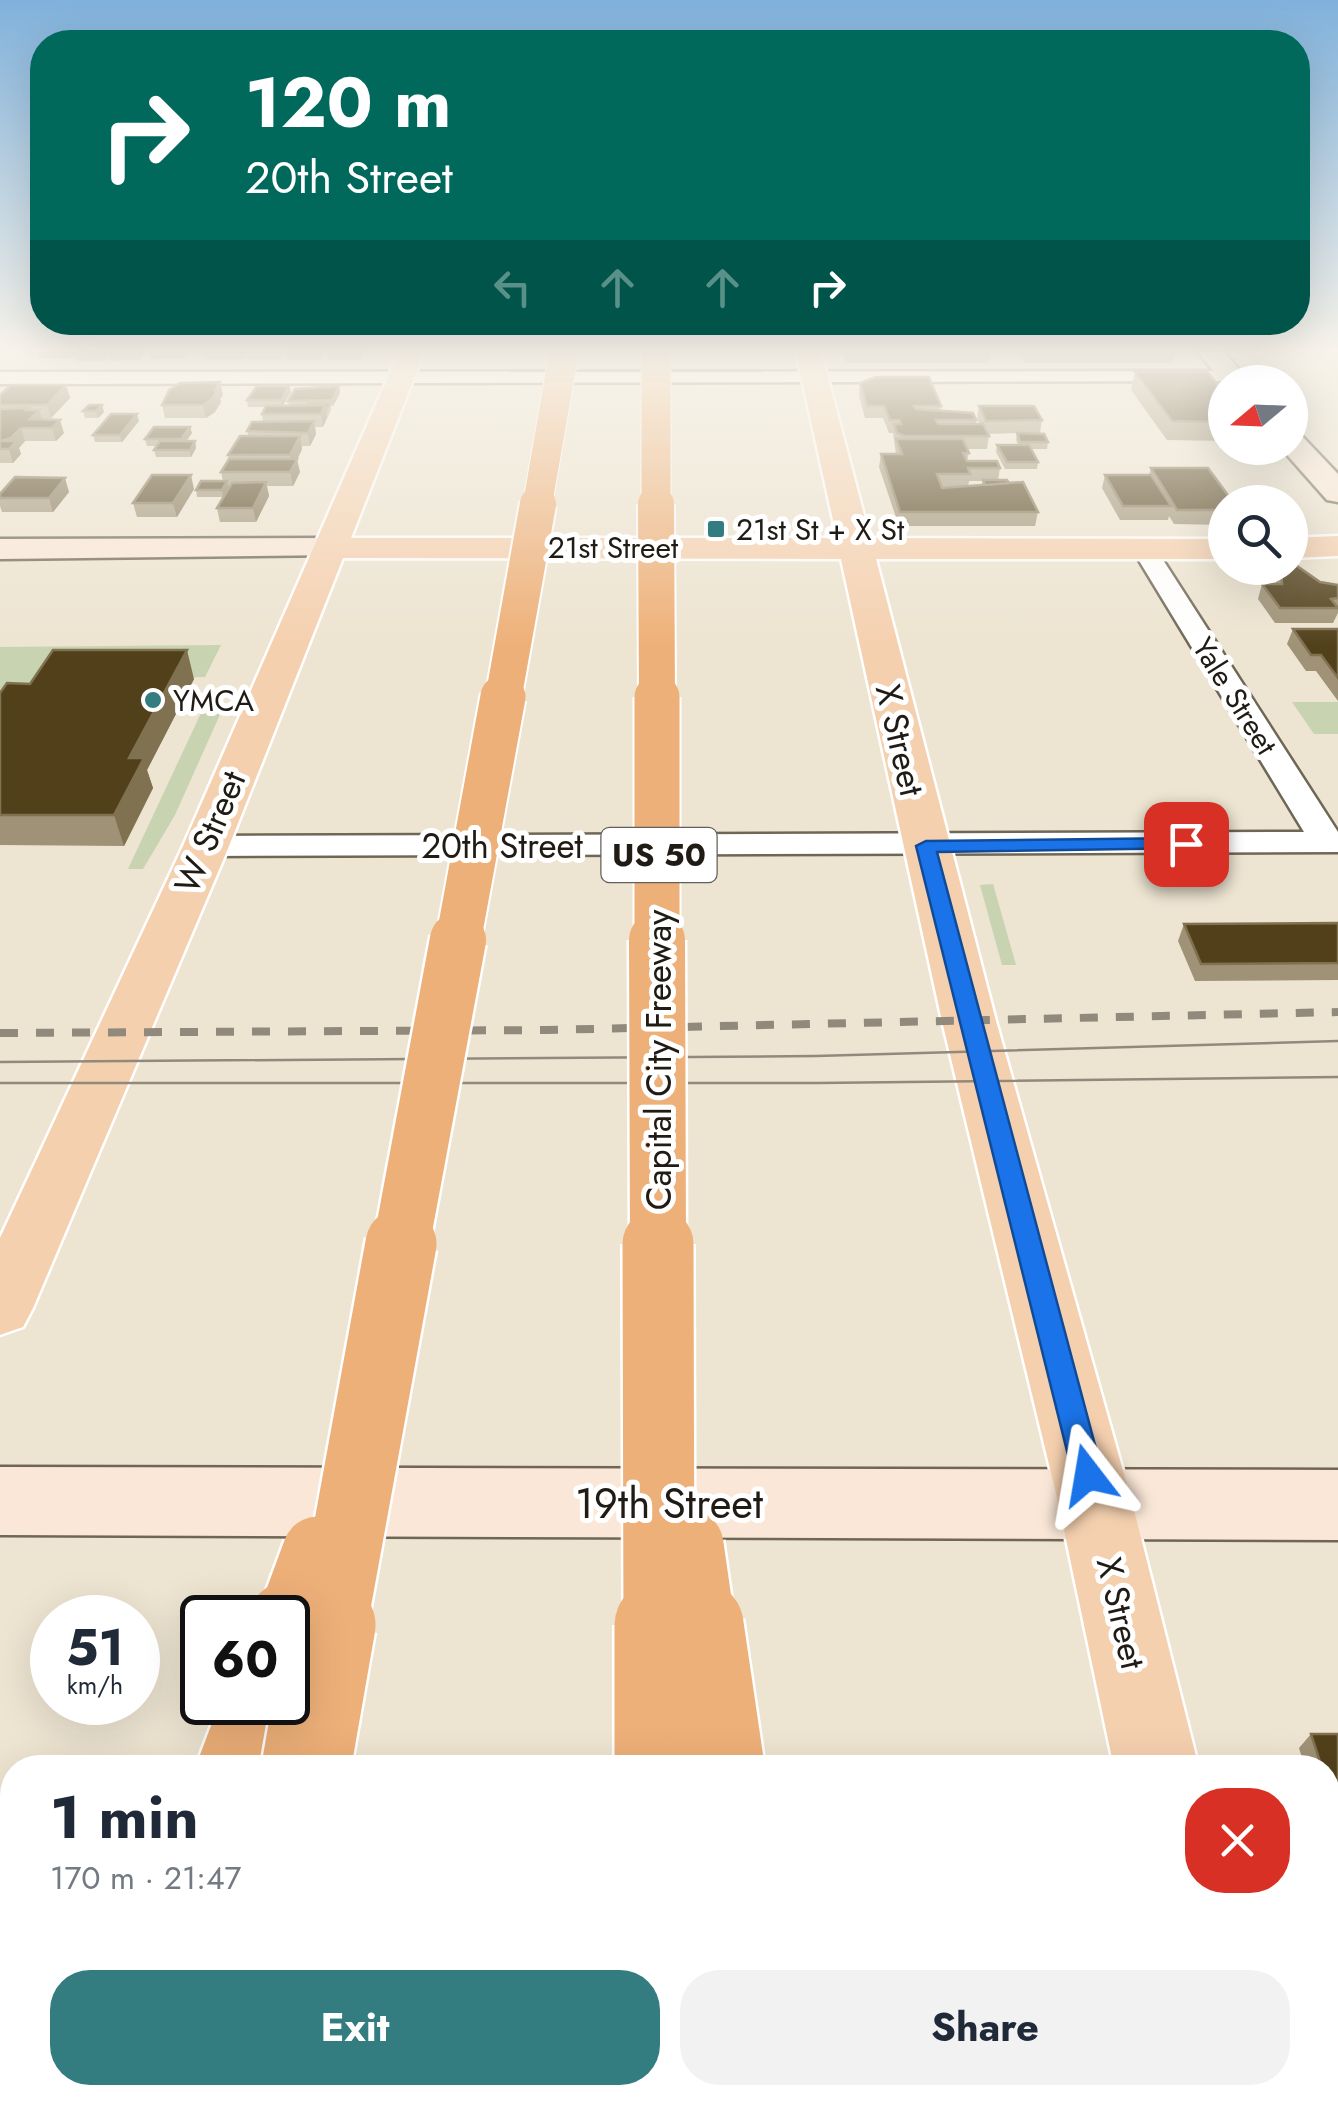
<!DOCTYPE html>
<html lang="en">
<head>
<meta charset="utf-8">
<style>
  :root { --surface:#fff; --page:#f2f2f3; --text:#1f2937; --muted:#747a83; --accent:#337c80 }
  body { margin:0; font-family:Jost,sans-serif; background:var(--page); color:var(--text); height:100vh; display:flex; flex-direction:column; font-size:38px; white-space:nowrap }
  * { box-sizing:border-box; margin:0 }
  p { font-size:32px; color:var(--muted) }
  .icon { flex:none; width:55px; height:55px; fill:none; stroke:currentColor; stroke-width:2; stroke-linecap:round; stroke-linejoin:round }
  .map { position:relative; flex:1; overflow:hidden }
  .details { position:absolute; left:0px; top:1755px; width:1340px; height:350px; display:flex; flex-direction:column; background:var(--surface); border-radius:40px 40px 0 0; box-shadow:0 10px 40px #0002 }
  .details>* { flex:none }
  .guide { position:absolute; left:30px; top:30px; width:1280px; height:305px; border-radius:40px; box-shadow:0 10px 40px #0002; background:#00695c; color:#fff; overflow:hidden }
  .needle { width:65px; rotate:251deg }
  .tools { position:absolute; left:1208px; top:365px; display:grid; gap:20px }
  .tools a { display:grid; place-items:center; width:100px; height:100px; border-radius:50%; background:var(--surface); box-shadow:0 10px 40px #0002; font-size:50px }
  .speed { position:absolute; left:30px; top:1595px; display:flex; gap:20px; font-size:50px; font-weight:700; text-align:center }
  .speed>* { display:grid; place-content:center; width:130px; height:130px; border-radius:50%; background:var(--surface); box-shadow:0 10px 40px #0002; line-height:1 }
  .speed small { font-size:25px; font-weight:400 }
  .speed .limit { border:5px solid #111; border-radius:15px; background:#fff; color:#111 }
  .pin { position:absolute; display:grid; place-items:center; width:85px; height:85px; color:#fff; margin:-42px; border-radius:20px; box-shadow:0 5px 15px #0006 }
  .me { position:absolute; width:110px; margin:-55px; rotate:346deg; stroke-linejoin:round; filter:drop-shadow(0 0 8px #0008) }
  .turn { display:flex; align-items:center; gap:35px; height:210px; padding:0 50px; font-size:45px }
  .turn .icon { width:130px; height:130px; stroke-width:2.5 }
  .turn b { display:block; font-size:70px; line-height:85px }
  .lanes { display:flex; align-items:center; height:95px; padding:0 50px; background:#0003; justify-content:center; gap:50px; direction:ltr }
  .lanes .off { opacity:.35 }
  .round { display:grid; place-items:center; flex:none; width:105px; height:105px; border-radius:40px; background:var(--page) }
  .head { display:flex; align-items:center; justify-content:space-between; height:170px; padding:0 50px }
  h1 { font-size:60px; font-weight:700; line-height:75px }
  .action { display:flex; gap:20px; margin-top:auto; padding:20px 50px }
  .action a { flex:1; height:115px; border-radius:40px; background:var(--accent); color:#fff; font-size:40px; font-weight:700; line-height:115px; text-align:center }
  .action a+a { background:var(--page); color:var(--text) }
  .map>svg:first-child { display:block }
</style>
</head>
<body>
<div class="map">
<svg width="1338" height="2105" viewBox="0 0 1338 2105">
  <rect width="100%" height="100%" fill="#ede4d1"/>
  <!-- green -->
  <g fill="#c8d3b1">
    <path d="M221,645l-16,32 -41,1 -164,36v-67z"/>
    <path d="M1292,702h46v32h-24z"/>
    <path d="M222,710l-47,105 -32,54h-15l74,-158z"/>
    <path d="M993,884l23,81h-14l-22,-80z"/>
  </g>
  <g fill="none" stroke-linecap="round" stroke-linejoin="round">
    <!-- minor casing -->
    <g stroke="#6f6756" stroke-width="5">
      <g id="minor">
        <path d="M1233,371l7,2v8l-1240,3v-12z"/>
        <path d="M1144,542l12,7 182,283v20l-1132,4 -12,-3 -5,-7 5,-7 12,-3 1098,-4 -172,-283z"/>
      </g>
    </g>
    <!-- secondary casing -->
    <g stroke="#6f6756" stroke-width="5">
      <g id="secondary">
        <path d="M1198,352h26l26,30 -25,3z"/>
        <path d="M1290,431l10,3 38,40v28l-11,-2 -46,-52h9z"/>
        <path d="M328,538l12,3 5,7 -5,7 -340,4v-20z"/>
        <path d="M0,1467l1338,3v70l-1338,-5z"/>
      </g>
    </g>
    <!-- primary casing -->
    <g stroke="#fff" stroke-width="5">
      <g id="primary">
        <path d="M399,352h25l-73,186h486l-41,-186h25l49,186 355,1v20h-349l120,462 137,485 66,262h-85l-55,-262 -117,-485 -101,-462 -498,-1 -114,288 -196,462 -10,19 -23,8v-97l183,-392z"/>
        <path d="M1338,536v20l-48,2v-20z"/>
        <path d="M1185,2092h99l3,13h-100z"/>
      </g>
    </g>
    <!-- motorway casing -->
    <g stroke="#fff" stroke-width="5">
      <g id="motorway">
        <path d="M288,1672l14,30 -22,66h-85l25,-66h68z"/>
        <path d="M66,2092h99l-3,13h-100z"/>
        <path d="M202,2092h98l-1,13h-100z"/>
        <path d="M609,2092h98l1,13h-100z"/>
        <path d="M718,2092h98l3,13h-100z"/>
      </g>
    </g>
    <!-- minor -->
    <use href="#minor" fill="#fff" fill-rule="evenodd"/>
    <!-- secondary -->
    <use href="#secondary" fill="#fae7d7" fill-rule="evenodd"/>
    <!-- primary -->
    <use href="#primary" fill="#f5d0af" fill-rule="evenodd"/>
    <!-- motorway -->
    <use href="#motorway" fill="#eeb079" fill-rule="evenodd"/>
    <!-- tram -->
    <g stroke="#918a7c" stroke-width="2.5">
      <path d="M0,1062l816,-6 522,-15"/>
      <path d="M0,1083h818l520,-6"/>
    </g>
    <!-- rail -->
    <path stroke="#918a7c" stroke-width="8" stroke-dasharray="18 18" stroke-linecap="butt" d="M0,1033l547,-3 791,-18"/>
    <!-- motorway-bridge-far5 casing -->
    <g stroke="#fff" stroke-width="31" stroke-linecap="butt">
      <g id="motorway-bridge-far5">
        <path d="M656,352v155"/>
        <path d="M537,507l27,-155"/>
      </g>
    </g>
    <!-- motorway-bridge-far4 casing -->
    <g stroke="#fff" stroke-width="40" stroke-linecap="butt">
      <g id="motorway-bridge-far4">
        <path d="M656,504l1,196"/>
        <path d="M503,700l35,-196"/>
      </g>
    </g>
    <!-- motorway-bridge-far3 casing -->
    <g stroke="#fff" stroke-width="49" stroke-linecap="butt">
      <g id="motorway-bridge-far3">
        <path d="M657,697v245"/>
        <path d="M458,942l45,-245"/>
      </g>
    </g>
    <!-- motorway-bridge-far2 casing -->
    <g stroke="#fff" stroke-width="61" stroke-linecap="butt">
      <g id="motorway-bridge-far2">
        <path d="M657,940l1,306"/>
        <path d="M401,1246l57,-306"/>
      </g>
    </g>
    <!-- motorway-bridge-far1 casing -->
    <g stroke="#fff" stroke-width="76" stroke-linecap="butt">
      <g id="motorway-bridge-far1">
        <path d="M658,1244l1,384"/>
        <path d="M688,1545l12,83"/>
        <path d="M290,1628l28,-76"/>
        <path d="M331,1628l70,-384"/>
      </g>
    </g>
    <!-- motorway-bridge casing -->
    <g stroke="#fff" stroke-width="94" stroke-linecap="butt">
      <g id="motorway-bridge">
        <path d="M659,1625v143"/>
        <path d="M699,1625l21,143"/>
        <path d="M288,1633l3,-8"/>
        <path d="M306,1768l25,-143"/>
      </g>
    </g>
    <!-- motorway-bridge-far5 -->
    <use href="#motorway-bridge-far5" stroke="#eeb079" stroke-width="29"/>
    <!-- motorway-bridge-far4 -->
    <use href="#motorway-bridge-far4" stroke="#eeb079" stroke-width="36"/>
    <!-- motorway-bridge-far3 -->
    <use href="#motorway-bridge-far3" stroke="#eeb079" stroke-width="45"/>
    <!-- motorway-bridge-far2 -->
    <use href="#motorway-bridge-far2" stroke="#eeb079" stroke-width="56"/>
    <!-- motorway-bridge-far1 -->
    <use href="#motorway-bridge-far1" stroke="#eeb079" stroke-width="71"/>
    <!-- motorway-bridge -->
    <use href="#motorway-bridge" stroke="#eeb079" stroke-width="89"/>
  </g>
  <!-- wall -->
  <g fill="#9f9276" fill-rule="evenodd">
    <path d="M37,352h39l-6,6h-31z"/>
    <path d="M146,352l-7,8 -30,1 -1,-5 -5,5h-27l-2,-6z"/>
    <path d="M189,352l-5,6 -33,1 -2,-6z"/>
    <path d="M203,352h82l-5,7h-32l-1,-3 -2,3h-40z"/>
    <path d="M288,352h38l-5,8h-33l-1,-6z"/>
    <path d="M328,352h36l-4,8h-32z"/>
    <path d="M842,352h148l-1,11h-143z"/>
    <path d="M1018,352h157l-3,11h-147z"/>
    <path d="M1135,372l90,21v48l-58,-1 -36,-50z"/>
    <path d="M860,383l81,23 -1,5 36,9v4h4l-3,-5 2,-13 63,14 -2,13 8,9 -1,7h-16l7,13 -1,7h-32l-9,-17 1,-7h21l-2,-5 1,-7 -29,1 1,2 -2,13h-20l2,4 -2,8 33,7 -2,12 11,3 29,29 -3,14h-136l-20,-59 2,-13h15l-3,-21h-4l-6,-15h-18l-6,-23zM969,481h13v4l-14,1z"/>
    <path d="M66,385l4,13 -19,20h-9l22,15 -8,8h-31l-6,7 2,6 -8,9h-13v-68z"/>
    <path d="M339,386l1,7 -7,13h-2v4l-8,17h-8l1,7 -6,12h-8v3l-5,11 3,12 -7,14h-26l2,10 -13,26h-36l-3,-14 6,-11h-26l-1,-7 27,-9 -2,-9 8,-12 -1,-5 21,-19 -2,-5 16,-9 -1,-8 4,-7h-18l-1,-7 44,-8 -9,14h7l-1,-5z"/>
    <path d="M223,395l-3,4 1,3 -6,10 -9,6h-41l-3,-13z"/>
    <path d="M83,411l21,1 -6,6h-13z"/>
    <path d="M139,421l-17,21h-27l-2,-7z"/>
    <path d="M190,427l2,6 -6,8h9l1,7 -5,9h-35l-2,-7 3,-4h-10l-2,-7z"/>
    <path d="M1151,468l74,34v23l-51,-1 -5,-8 -1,4h-48l-18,-32 3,-13h44z"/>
    <path d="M194,489l-17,28h-40l-4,-14z"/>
    <path d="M69,492l-16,20h-51l-2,-6v-12z"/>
    <path d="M1276,568h14l30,14 18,3v28l-5,10h-58l-17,-24 4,-15h14z"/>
    <path d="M1293,629h45v72l-22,-30h-10l-19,-27z"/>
    <path d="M194,679l-47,91 6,18 -29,58 -124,-1v-152z"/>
    <path d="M1338,923v57l-143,1 -17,-40 6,-17z"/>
    <path d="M1311,1734h27v129l-1,1 -9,-28v-68h-23l-6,-20z"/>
  </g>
  <!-- shaded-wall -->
  <g fill="#807151">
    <path d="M104,352h7l-8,9 -2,-6z"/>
    <path d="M139,352h7l-7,8 -2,-6z"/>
    <path d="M220,382l3,13 -3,4 1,3 -6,10 -9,6 -3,-13z"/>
    <path d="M66,385l4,13 -19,20 -4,-13z"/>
    <path d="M289,386l2,6 -9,15 -1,-7z"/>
    <path d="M339,386l1,7 -7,13 -1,-6z"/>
    <path d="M102,405l2,7 -6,6 -2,-7z"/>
    <path d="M325,405l2,12 -4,10 -2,-13z"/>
    <path d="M28,408l3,10 8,-8 4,13 -5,5 -12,-18z"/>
    <path d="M137,414l2,7 -17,21 -2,-7z"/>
    <path d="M60,420l4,13 -8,8 -4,-13z"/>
    <path d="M314,421l2,13 -6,12 -2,-13z"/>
    <path d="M190,427l2,6 -9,13 -2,-7z"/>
    <path d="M21,428l4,13 -6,7 2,6 -8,9 -4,-14 -8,-8z"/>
    <path d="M300,436l2,13 -5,11 3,12 -7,14 -3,-14 2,-4 -2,-13z"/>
    <path d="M195,441l1,7 -5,9 -1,-7z"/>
    <path d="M191,475l3,14 -17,28 -4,-14z"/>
    <path d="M65,478l4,14 -16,20 -4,-14z"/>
    <path d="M227,481l2,7 -6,9 -1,-7z"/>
    <path d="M266,482l3,14 -13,26 -3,-14z"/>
    <path d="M187,650l7,29 -47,91 6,18 -29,58 -10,-31 15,-57z"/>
  </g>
  <!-- building -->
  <g fill="#51401a" stroke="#807151" stroke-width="2.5">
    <path d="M77,352h27l-3,3h-27z"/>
    <path d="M111,352h28l-2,2 -30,1z"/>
    <path d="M288,352h34l-2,2h-33z"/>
    <path d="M328,352h32l-1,2h-32z"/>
    <path d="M1135,372h72l18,21v29l-53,-1z"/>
    <path d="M876,377h53l12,29h-27l2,3 57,4 3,7h-40l2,4h45l6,12h-85l-7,-3 -3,-9h7l-2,-4h-9l-6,-14h-17l-7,-23z"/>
    <path d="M220,382l-5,8h3l-6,9 -9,6h-41l7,-15 11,-7z"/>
    <path d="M11,385h55l-19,20h-47v-10z"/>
    <path d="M257,386h32l-8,14h-34z"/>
    <path d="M339,386l-7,14 -44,1 7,-12z"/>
    <path d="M308,403h22l-4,7 -1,-5h-18z"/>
    <path d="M89,405h13l-6,6h-13z"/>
    <path d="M325,405l-4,9h-59l4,-8z"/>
    <path d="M979,406h55l8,14 -56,1z"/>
    <path d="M28,408l-2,2h13l-9,9 30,1 -8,8h-31l-10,10 -10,3h16l-8,8h-9v-40z"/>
    <path d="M111,414h26l-17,21h-27z"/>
    <path d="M314,421l-6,12 -61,-2 5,-9z"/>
    <path d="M154,427h36l-9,12h-36z"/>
    <path d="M1017,433l27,1 4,8h-28z"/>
    <path d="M240,436h60l-10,19h-62z"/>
    <path d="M896,439h67l6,14h-6l4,8h30l3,7h-32l2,6h-33l5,14 81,-6 15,30h-138l-19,-58h21z"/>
    <path d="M160,441h35l-5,9h-36z"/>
    <path d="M997,445h32l9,17h-31z"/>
    <path d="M229,459h68l-7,13h-69z"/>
    <path d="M1151,468h57l25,34h-8v8h-48z"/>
    <path d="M152,475h39l-18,28h-40z"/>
    <path d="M1105,475h46l20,31h-48z"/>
    <path d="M15,477l50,1 -16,20h-49v-4z"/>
    <path d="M983,480h24l2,3 -24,2z"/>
    <path d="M201,481h26l-5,9h-26z"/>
    <path d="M266,482l-13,26h-36l15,-25z"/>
    <path d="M1290,561l30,21 18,3v13l-7,1 7,9h-58l-18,-24h20l-1,-16h9z"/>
    <path d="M1293,629h45v49l-17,-23h-10z"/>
    <path d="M53,650h134l-58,108h15l-30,57h-114v-122l7,-10 23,1z"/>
    <path d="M1338,923v40l-137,1 -17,-40z"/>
    <path d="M1311,1734h27v82l-10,-32v-16h-6z"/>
  </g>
  <!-- sky -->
  <linearGradient id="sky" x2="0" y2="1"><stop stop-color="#80b1db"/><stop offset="0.54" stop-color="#f7f3ea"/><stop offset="1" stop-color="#f7f3ea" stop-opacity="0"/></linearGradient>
  <rect width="1338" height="646" fill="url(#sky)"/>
  <!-- route -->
  <path fill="#1a73e8" stroke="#114b97" stroke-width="2.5" d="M1186,838l7,2v8l-256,4 166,623 -4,10 -11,4 -10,-4 -5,-10 -157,-629 10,-5z"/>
  <!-- markers -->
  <g fill="#337c80" stroke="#fff" stroke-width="4">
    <rect x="706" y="519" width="20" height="20" rx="5"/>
    <circle cx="153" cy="700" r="10"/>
  </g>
  <g text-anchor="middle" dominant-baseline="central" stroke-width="10" stroke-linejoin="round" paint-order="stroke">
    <!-- far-poi labels -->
    <g font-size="30" fill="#201c15" stroke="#fff" text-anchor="start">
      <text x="736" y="529">21st St + X St</text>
      <text x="173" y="700">YMCA</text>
    </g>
    <!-- far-street labels -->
    <g font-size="30" fill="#201c15" stroke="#fff">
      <text x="613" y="547">21st Street</text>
      <text transform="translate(1235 696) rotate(58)">Yale Street</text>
    </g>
    <!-- shield labels -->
    <rect fill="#fff" stroke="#63605b" stroke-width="2.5" x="601.5" y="828" width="115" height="54" rx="8"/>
    <g font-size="32" font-weight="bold" fill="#201c15">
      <text x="659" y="855">US 50</text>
    </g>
    <!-- street labels -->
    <g font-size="35" fill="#201c15" stroke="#fff">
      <text transform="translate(900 740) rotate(77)">X Street</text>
      <text transform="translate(210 832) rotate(-67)">W Street</text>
      <text x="502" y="846">20th Street</text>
      <text transform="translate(659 1060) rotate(-90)">Capital City Freeway</text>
      <text transform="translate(1121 1613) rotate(77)">X Street</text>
    </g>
    <!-- near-street labels -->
    <g font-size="42" fill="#201c15" stroke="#fff">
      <text x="669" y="1503">19th Street</text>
    </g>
  </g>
</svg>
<div class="tools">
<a><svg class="needle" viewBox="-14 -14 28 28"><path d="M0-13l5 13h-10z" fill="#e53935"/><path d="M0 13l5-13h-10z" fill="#747a83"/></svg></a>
<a><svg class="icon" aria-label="search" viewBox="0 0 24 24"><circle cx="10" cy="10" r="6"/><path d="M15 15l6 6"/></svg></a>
</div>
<div class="speed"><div>51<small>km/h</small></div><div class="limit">60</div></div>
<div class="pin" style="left:1186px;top:844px;background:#d93025"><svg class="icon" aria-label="arrive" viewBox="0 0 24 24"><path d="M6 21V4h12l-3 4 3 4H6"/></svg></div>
<svg class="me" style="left:1088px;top:1475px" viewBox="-20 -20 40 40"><path d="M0-17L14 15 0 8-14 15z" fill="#1a73e8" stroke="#fff" stroke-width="4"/></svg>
<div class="guide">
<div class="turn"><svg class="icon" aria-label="right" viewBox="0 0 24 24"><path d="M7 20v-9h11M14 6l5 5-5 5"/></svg><div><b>120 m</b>20th Street</div></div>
<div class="lanes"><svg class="icon off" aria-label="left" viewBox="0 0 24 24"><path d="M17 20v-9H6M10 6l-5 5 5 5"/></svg><svg class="icon off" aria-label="ahead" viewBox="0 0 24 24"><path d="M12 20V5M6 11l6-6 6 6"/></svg><svg class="icon off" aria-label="ahead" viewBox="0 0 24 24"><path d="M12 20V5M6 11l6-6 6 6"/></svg><svg class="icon" aria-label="right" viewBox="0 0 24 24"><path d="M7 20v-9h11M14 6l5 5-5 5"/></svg></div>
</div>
<section class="details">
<div class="head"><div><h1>1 min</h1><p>170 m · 21:47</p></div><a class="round" style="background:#d93025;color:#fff"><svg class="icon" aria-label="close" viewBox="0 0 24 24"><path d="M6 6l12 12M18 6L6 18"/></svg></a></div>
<div class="action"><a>Exit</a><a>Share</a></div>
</section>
</div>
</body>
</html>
